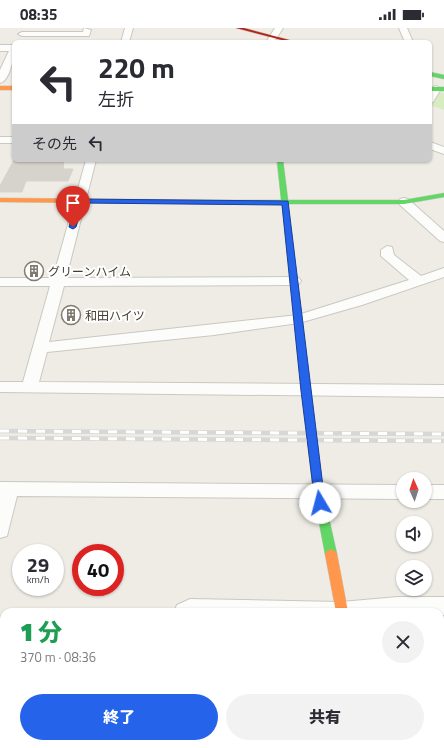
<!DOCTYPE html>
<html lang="ja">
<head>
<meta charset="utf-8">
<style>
  :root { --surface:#fff; --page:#f2f2f3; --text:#2b2b33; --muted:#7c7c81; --accent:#2563eb }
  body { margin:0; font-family:"Titillium Web","Noto Sans JP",sans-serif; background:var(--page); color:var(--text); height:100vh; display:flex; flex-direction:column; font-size:15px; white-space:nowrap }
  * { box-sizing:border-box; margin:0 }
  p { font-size:13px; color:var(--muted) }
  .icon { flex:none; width:22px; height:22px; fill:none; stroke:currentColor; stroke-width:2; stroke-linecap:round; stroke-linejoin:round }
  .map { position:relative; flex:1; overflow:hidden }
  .drawer { position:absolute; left:0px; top:580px; width:444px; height:140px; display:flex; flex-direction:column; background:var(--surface); border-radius:12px 12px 0 0; box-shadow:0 1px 3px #0004 }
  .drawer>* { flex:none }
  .top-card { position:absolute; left:12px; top:12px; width:420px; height:122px; border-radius:6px; box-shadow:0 1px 3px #0004; background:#fff; color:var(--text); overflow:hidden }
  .needle { width:26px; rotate:357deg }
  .fabs { position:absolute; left:396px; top:444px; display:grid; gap:8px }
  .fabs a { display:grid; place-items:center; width:36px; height:36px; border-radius:50%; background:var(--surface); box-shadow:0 1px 3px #0004; font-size:20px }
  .speed { position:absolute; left:12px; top:516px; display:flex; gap:8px; font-size:20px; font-weight:700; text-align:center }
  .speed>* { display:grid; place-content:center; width:52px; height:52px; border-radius:50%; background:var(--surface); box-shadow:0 1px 3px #0004; line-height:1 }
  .speed small { font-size:10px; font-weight:400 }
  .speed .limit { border:6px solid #d22; background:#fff; color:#111 }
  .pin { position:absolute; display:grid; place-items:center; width:34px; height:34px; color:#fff; margin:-41px -17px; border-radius:50% 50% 50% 0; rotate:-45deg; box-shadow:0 0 4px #0007 }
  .pin .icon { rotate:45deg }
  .me { position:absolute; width:44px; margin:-22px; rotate:352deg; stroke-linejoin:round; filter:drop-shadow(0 0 3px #0008) }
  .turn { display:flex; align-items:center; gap:14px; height:84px; padding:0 20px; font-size:18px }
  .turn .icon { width:52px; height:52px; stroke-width:2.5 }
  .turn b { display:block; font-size:28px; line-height:34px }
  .then { display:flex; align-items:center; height:38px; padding:0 20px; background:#0003; gap:8px; font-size:15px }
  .round { display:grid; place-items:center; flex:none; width:42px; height:42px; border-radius:21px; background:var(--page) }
  .overview { display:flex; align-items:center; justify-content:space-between; height:68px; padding:0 20px }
  h1 { font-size:24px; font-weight:800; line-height:30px; color:#1e9e55 }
  .action { display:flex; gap:8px; margin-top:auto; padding:8px 20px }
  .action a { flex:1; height:46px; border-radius:24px; background:var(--accent); color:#fff; font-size:16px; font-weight:800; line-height:46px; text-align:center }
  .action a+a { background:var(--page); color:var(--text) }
  .status { display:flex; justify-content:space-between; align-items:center; height:28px; padding:0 20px; background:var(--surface); direction:ltr }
  .status svg { height:11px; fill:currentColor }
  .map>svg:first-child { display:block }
</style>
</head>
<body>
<div class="status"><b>08:35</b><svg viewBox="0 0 49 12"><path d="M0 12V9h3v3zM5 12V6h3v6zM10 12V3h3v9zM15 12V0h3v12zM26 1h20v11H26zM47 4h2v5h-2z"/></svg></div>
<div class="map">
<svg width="444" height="720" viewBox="0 0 444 720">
  <rect width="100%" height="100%" fill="#eeece5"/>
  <!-- green -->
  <path fill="#d9ecc1" d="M440,65h4v17l-14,-5z"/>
  <!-- building -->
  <path fill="#d6d3cc" stroke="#d6d3cb" d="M14,132h50l-1,9h10l-5,12h-42l-4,11h-22v-6z"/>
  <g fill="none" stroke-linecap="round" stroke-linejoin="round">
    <!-- street casing -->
    <g stroke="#cac8c1" stroke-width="2">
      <g id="street">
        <path d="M84,0l7,2 -2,6h-67l-4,-2 4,-2h61z"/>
        <path d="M125,0h8l-4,14h-8z"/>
        <path d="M275,0h8l-9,14h-8z"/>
        <path d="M399,0h8l6,14h-8z"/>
        <path d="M0,17h14c0,10 -3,35 -14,38v-13l9,-19h-9z"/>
        <path d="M436,58l5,3 -8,13 -3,1v-12l3,-4z"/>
        <rect x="0" y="109" width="14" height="6"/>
        <path d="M430,114l14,5v7l-14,-5z"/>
        <path d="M86,132h10l-30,118 228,-1 5,1 2,3 -2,3 -5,1 -230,1 -15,56 249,-27 111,-35 -28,-24v-6l6,-4 5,1 2,8 27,21 23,-8v9l-82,28 -63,18 -85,12 -167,17 -8,30 405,3v12l-444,-5v-10h23l27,-96h-50v-8h53z"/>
        <path d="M404,170l4,1 36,32v11l-4,-1 -40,-36 -2,-3 2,-3z"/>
        <path d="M0,454l403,3v14l-386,-3 -10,40 -7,2z"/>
        <rect x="425" y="457" width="19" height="14"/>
        <path d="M398,569h46v18h-4v-3h-266l3,-7 13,-6 151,3z"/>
        <rect x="0" y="612" width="4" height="20"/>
        <rect x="172" y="716" width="24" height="4"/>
        <path d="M356,716h24l1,4h-24z"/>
      </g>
    </g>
    <!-- fast casing -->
    <g stroke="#cecabb" stroke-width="1">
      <g id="fast">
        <path d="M430,44l14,3v4l-14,-3z"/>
        <rect x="430" y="59" width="14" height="4"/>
        <path d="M277,132h6l5,40h116l40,-7v4l-40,7h-116l35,287 14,63 -2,3 -4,2 -4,-2 -2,-3 -12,-63 -31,-287h-72l-3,-2 3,-2h71z"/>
      </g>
    </g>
    <!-- slow casing -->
    <g stroke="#cecabb" stroke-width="1">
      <g id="slow">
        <rect x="0" y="58" width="14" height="4"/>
        <path d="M0,170l210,2 3,2 -3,2 -210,-2z"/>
        <path d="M331,521l4,2 2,3 11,58h-12l-11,-58 2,-3z"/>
      </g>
    </g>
    <!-- jam casing -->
    <g stroke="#cecabb" stroke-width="1">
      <path id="jam" d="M236,0h8l53,14h-8z"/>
    </g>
    <!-- street -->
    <use href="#street" fill="#fcfcfb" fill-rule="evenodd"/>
    <!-- fast -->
    <use href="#fast" fill="#63d668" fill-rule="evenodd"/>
    <!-- slow -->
    <use href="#slow" fill="#ff974d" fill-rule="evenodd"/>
    <!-- jam -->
    <use href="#jam" fill="#b3261e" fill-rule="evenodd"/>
    <!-- rail casing -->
    <g stroke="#d7d7d6" stroke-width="4.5">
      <g id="rail">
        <path d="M0,403l444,3"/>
        <path d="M0,410l444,3"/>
      </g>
    </g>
    <!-- rail -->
    <use href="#rail" stroke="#fff" stroke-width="3" stroke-dasharray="9" stroke-linecap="butt"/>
  </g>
  <!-- route -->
  <path fill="#2563eb" stroke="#184099" d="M77,171l211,2 37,302 -1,3 -4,1 -5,-4 -14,-112 -19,-186 -199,-2 -7,24 -3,2 -4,-2z"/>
  <!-- icons -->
  <defs>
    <g id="building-ring" transform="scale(1)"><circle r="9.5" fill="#fff" stroke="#807b70" stroke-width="1.5"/><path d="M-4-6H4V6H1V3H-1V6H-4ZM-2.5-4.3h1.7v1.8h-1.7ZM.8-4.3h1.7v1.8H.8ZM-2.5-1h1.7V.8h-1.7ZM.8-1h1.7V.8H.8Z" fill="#807b70"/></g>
  </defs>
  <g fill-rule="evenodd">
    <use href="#building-ring" x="34" y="243"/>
    <use href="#building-ring" x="71" y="287"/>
  </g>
  <g text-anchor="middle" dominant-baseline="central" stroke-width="4" stroke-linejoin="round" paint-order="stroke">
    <!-- poi labels -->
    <g font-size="12" fill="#443e31" stroke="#fff" text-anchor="start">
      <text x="48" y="243">グリーンハイム</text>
      <text x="85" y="287">和田ハイツ</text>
    </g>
  </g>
</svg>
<div class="fabs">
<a><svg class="needle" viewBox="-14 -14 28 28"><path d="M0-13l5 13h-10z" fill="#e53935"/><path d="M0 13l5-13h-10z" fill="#7c7c81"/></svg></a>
<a><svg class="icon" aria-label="sound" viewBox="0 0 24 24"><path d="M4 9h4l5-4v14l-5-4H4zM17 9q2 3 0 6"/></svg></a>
<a><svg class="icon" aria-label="layers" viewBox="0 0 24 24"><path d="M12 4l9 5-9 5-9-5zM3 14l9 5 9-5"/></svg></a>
</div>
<div class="speed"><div>29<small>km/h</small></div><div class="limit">40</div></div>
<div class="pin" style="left:73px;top:199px;background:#d93025"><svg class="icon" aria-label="arrive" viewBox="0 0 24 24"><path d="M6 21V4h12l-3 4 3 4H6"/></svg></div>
<svg class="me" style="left:320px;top:475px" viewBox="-20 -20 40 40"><circle r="19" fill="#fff"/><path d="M0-13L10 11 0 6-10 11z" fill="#2563eb"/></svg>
<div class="top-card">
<div class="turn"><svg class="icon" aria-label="left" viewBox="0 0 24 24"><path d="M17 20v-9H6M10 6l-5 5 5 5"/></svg><div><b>220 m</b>左折</div></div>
<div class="then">その先<svg class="icon" aria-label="left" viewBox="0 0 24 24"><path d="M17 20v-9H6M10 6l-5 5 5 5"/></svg></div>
</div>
<section class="drawer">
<div class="overview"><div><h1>1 分</h1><p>370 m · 08:36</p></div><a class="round"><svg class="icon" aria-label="close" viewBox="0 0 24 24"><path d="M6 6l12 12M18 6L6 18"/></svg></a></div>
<div class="action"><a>終了</a><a>共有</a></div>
</section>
</div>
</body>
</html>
